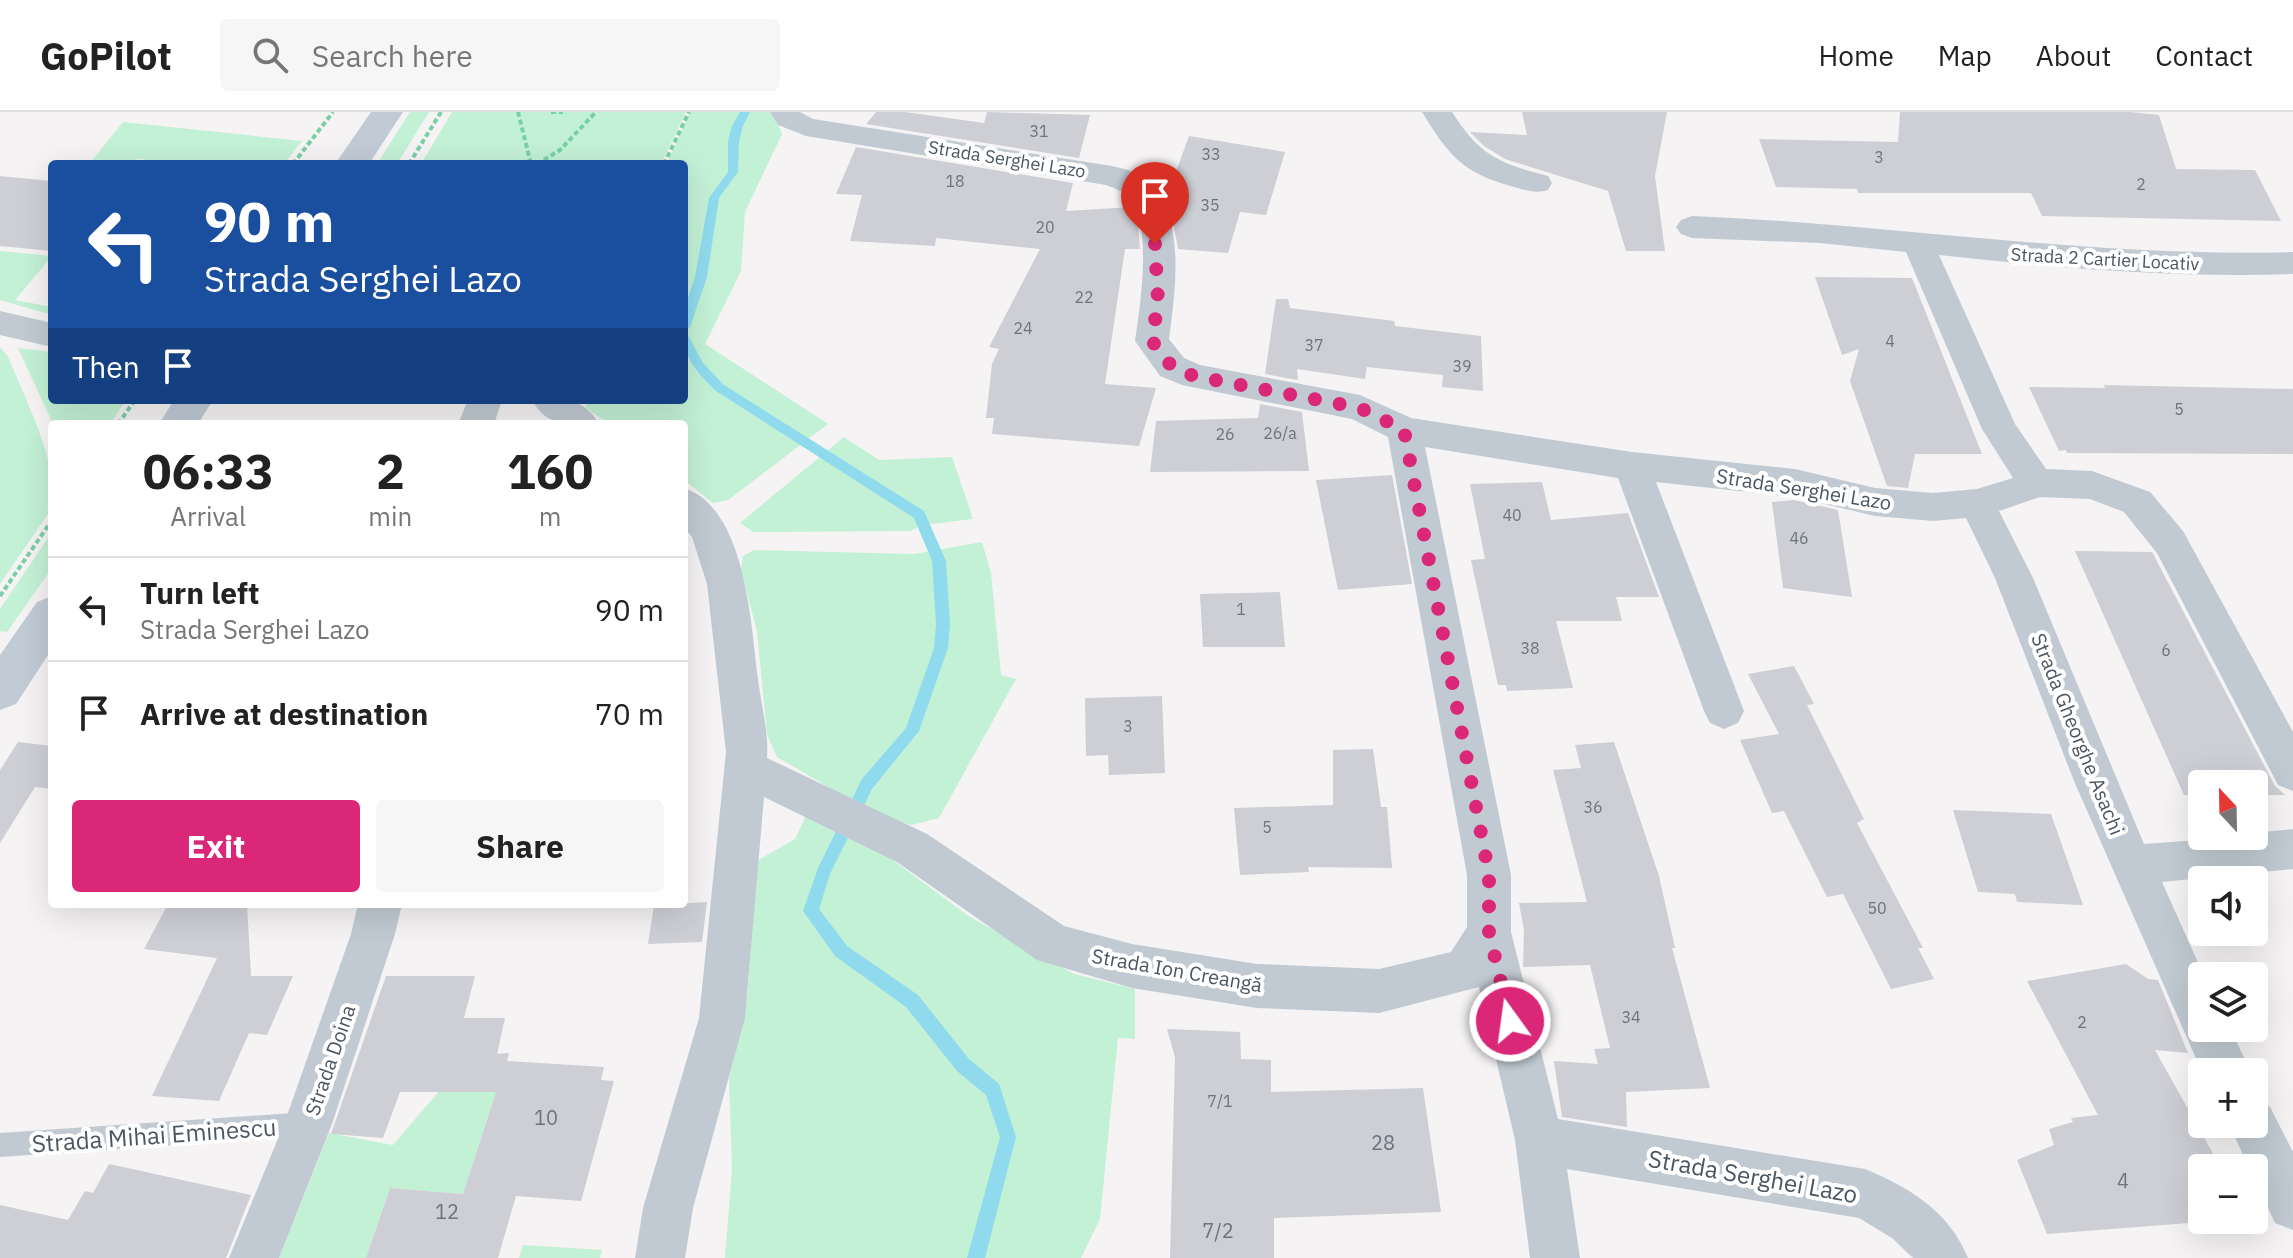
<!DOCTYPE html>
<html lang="en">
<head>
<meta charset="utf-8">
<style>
  :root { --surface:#fff; --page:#f6f6f6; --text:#222; --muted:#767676; --line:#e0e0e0; --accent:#db2777 }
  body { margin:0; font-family:"IBM Plex Sans",sans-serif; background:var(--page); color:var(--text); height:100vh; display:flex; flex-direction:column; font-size:30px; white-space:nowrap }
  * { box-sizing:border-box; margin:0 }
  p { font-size:26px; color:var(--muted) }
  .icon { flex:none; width:44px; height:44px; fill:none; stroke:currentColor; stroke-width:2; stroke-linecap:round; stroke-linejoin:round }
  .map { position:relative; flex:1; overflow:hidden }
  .drawer { position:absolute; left:48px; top:308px; width:640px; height:488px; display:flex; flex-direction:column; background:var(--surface); border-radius:8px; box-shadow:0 8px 32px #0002 }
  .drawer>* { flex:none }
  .banner { position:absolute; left:48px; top:48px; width:640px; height:244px; border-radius:8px; box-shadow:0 8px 32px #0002; background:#1a4fa0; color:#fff; overflow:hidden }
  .needle { width:52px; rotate:338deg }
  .fabs { position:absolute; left:2188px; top:658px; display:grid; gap:16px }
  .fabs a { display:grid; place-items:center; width:80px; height:80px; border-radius:8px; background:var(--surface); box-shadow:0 8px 32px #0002; font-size:40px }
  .pin { position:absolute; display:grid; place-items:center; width:68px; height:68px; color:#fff; margin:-82px -34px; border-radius:50% 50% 50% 0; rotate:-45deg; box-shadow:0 0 8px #0007 }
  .pin .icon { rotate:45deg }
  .me { position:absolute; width:88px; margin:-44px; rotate:346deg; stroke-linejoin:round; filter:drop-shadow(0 0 6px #0008) }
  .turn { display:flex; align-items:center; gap:28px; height:168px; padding:0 24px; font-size:36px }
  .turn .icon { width:104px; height:104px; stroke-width:2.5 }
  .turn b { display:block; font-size:56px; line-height:68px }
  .then { display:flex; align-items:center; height:76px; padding:0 24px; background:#0003; gap:16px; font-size:30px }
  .eta { display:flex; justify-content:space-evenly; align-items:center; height:136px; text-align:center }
  .eta b { font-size:48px; font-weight:800; line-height:56px }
  .cta { display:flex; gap:16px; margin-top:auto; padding:16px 24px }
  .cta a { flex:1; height:92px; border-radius:8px; background:var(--accent); color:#fff; font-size:32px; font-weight:800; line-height:92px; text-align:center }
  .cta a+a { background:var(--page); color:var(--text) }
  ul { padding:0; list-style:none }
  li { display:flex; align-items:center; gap:24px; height:104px; padding:0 24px; border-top:2px solid var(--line) }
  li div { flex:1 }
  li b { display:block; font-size:30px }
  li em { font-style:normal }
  header { display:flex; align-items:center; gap:48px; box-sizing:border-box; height:112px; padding:0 40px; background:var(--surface); border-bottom:2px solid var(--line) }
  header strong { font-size:38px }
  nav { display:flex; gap:44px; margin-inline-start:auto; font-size:28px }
  .search { width:560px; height:72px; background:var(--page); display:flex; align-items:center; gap:20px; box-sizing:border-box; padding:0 28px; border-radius:8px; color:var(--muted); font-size:30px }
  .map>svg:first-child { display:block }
</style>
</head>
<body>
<header>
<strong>GoPilot</strong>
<div class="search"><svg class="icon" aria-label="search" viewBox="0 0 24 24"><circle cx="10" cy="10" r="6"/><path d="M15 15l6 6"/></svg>Search here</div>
<nav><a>Home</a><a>Map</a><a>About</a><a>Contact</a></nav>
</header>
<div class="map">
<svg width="2293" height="1146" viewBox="0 0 2293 1146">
  <rect width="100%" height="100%" fill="#f5f3f3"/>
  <!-- green -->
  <g fill="#c3f1d5">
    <path d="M410,0h19l-32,52h-20z"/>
    <path d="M452,0h234l-25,52h-240z"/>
    <path d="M690,0h86l-1,5 7,17 -37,78 -4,59 -36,73 123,80 -100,76 -15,3 -29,-23v-56h-75l-24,-17 2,-7h97v-236h-17z"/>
    <path d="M123,10l179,19 -18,23h-82l-65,-5 -4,5h-44z"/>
    <path d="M0,139l52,5 -37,44 37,7v8l-52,-15z"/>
    <path d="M0,235l8,10c12,31 59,121 39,149l5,2 -52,76z"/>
    <path d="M18,236l34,4v48h74l-16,24h-57z"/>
    <path d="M844,325l35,23 73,-3 21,62 -50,6 -13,6 -157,1 -13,-9z"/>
    <path d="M52,420v36l-45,64 -7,-1v-22z"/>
    <path d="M982,430l9,31 10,102 15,4 -77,139 -28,7 -26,-5 -108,-63 -10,-23 -10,-103 -16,-61 2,-14 11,-6 160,4z"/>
    <path d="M806,704l69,31 95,70 104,57 61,15v50l-17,-1 -18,181 -19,39h-356l7,-89 -3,-90 18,-79 10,-139 38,-22z"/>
    <path d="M441,977l55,3 -33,102 -73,-6 -24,70h-87l50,-125 64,12z"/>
    <path d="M523,1133l79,5 -2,8h-81z"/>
  </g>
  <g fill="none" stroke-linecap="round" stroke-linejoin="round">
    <!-- stream -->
    <g fill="#90daee" fill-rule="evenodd">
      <path d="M740,0h10l-7,14 -4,15 -1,31 -19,26 -12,79 -17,50 -6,4v-21l11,-33 14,-79 19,-26v-31l4,-15z"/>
      <path d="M684,222l4,1 15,28 21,22 200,126 22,50 4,63 -2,24 -29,83 -47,58 -42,85 -11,35 28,37 71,49 51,64 30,25 17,53 -31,121h-18l33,-121 -14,-42 -29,-24 -51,-64 -71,-51 -32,-45 15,-43 44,-89 44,-51 28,-80 2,-24 -4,-63 -18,-43 -198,-127c-18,-18 -32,-31 -32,-57z"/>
    </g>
  </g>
  <!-- building -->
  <g fill="#cdcfd5">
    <path d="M876,0h29l79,11 3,-11 103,3 -11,43 -213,-34z"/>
    <path d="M1522,0h145l-12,64 10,75h-39l-18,-60 -103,-32 -21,-13 -14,-14 57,3z"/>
    <path d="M1900,0h230l29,3 17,54 79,1 26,51 -239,-5 -11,-23h-173l-1,-4 -81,-2 -17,-48 139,3z"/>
    <path d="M1189,24l96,16 -19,63 -26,-3 -12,41 -50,-4 -6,-32 -11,-25 3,-9 9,-3z"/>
    <path d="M856,35l217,36 -7,28 65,-4 7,19 2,23h-15l-20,135 51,4 -17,58 -147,-12 2,-16h-8l6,-54 7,-15 -10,-2 51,-98 -104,-11 -1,8 -85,-5 12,-46 -26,-1z"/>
    <path d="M0,64l52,5v70l-52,-5z"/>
    <path d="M1815,165l97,1 70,176h-67l-7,34 -21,-2 -37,-105 9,-32 -17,6z"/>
    <path d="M1276,187h12l2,9 104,13 1,5 86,10 2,55 -41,-4 1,-12 -76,-8 -2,12 -68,-10 1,11 -33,-6z"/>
    <path d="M2104,273l189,4v65l-226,-1 -1,-3 -7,1 -30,-64 76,1z"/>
    <path d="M1260,292l42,8 7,59 -159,1 6,-51 102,-3z"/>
    <path d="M1392,363l20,109 -74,6 -22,-110z"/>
    <path d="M1542,370l9,38 77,-7 31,84h-43l6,24h-66l17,67 -66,3 -1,-6h-8l-27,-125 14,-1 -15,-75z"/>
    <path d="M1794,388l44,10 14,87 -69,-9 -11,-86z"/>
    <path d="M2075,439l77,1 123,234 10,9h-31v-11h-52v11h-18z"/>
    <path d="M1280,480l5,55h-82l-3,-53z"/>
    <path d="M1794,554l20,38 -7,1 57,114 -7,4 66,125h-5l16,31 -43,10 -48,-95 -16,3 -43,-86 -12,2 -32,-73 39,-6 -31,-60z"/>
    <path d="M1162,584l3,77 -56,2 -1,-20 -22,1 -1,-58z"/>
    <path d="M18,630l34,4v43l-17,-2 -35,56v-73z"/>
    <path d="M1614,630l45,134 16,72h-3l38,140 -84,4 1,35 -65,-10 -8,-56 44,3 -4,-15 16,-1 -20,-83 -67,2 1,-37 -5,-27 68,-1 -34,-132 28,-2 -6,-23z"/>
    <path d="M1373,637l8,58h6l5,61 -84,-1 1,5 -69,3 -6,-67 99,-3v-55z"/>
    <path d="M1953,698l98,4 32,91 -66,-3 -2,-8 -37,-2z"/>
    <path d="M707,790l-5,40 -54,2 6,-39z"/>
    <path d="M168,792h79l4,72h42l-26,59 -18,-2 -30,68 -67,-5 65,-138 -73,-9z"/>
    <path d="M2126,852l22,15 10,1 30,73 -33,-3 66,118h-19v54l-155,12 -30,-74 37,-15 -5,-16 24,-7 -2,-4 27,-3 -71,-134z"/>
    <path d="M386,864h89l-11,42h41l-8,36 12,-1 -2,8 97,6 -3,13 13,1 -33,120 -65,-5 -18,62h-132l24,-70 73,6 33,-102h-96l-17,46 -52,-4z"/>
    <path d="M1167,917l73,3 1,27 30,1v32l152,-4 18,124 -167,6v40h-104l5,-201z"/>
    <path d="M109,1052l142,31 -25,63h-226v-53l68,15 17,-29 8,2z"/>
  </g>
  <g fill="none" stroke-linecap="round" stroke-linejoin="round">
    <!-- path -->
    <g stroke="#7ad0a6" stroke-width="4" stroke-dasharray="5 3" stroke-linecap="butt">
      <path d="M518,0l13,52"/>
      <path d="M551,0h12"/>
      <path d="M293,52l40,-52"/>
      <path d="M409,52l32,-52"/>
      <path d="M537,52l23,-14 36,-38"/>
      <path d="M664,52l25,-52"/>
      <path d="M118,312l17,-24"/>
      <path d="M0,484l52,-76"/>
    </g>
    <!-- lane -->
    <path fill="#c1cad2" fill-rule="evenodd" d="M308,1000l9,3 3,9 -3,9 -9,3 -308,21v-24z"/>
    <!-- street -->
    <g fill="#c1cad2" fill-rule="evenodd">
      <path d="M770,0h30l13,7 299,47c13,3 30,7 39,17 35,39 24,109 18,156l15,19 16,7 160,30 51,23 221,34 163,17 80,19 58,5 44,-4 36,-11 -31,-49 -76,-177 -86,-9 -128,-5 -11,-4 -5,-7 5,-7 11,-4c201,8 400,42 601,36v22c-119,4 -236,-6 -354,-19l76,169 31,45 46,2 58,21 33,39 110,201v59l-15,-6 -121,-232 -33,-41 -34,-13 -50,-2 -41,14 34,67 111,266 110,-8v-3l39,-4v40l-131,13 42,94h-2v52h28l21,44h-49l-128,-291 -79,-203 -29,-60 -33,3 -58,-5 -80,-19 -139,-15 88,229 -6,12 -14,6 -14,-6 -6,-12 -86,-233 -193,-31 86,428v57l47,187 307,50c45,19 84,42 103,89h-55l-21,-20 -33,-20 -292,-49 13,89h-50l-15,-118 -36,-153 -100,26 -122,-5 -125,-20 -95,-28 -140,-98 -133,-65 -19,221 -52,190 -8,50h-50l8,-50 56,-190 27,-266 -19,-168 -15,-47 -8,-10v-39c62,20 67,137 74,191 3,25 11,54 9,79l160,76 137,92 68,18 125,20 122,5 72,-17 16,-25v-52l-79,-438 -36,-18 -170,-34 -22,-9 -25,-35c5,-33 18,-118 -6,-144 -6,-6 -15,-9 -23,-12l-300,-49 -28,-11z"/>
      <path d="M1422,0h30c28,44 47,51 96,64l4,7 -4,7c-13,4 -24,0 -37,-4 -49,-13 -63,-32 -89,-74z"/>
      <path d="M0,199l52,12v24l-52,-12z"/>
      <path d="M468,288h34l-8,24h-36z"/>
      <path d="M532,288c28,0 51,-5 67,24 -29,0 -51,5 -67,-24z"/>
      <path d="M358,792h44l-7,30 -63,190 -53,134h-50l55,-134 67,-190z"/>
      <path d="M2254,988l16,7 23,45v78l-18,-7 -21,-45v-10h-5l-20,-44h25z"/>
    </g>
    <!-- secondary -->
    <g fill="#c1cbd6" fill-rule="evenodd">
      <path d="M371,0h32l-34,52h-34z"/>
      <path d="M174,288h39l-15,24h-39z"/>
      <path d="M52,484v53l-36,55 -16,6v-55l37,-53z"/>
    </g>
  </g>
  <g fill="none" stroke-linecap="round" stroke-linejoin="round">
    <!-- route -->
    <path stroke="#db2777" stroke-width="14" stroke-dasharray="0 25.2" d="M1155,132l3,57 -6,40 20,26 22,9 166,32 44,22 85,445v57l21,89"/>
  </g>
  <g text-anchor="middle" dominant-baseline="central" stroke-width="8" stroke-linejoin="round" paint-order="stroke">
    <!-- number labels -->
    <g font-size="16" fill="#6b747e">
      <text x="1039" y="19">31</text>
      <text x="1211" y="42">33</text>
      <text x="1879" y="45">3</text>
      <text x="955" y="69">18</text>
      <text x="2141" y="72">2</text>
      <text x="1210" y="93">35</text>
      <text x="1045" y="115">20</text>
      <text x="1084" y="185">22</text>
      <text x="1023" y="216">24</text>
      <text x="1890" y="229">4</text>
      <text x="1314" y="233">37</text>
      <text x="1462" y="254">39</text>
      <text x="2179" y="297">5</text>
      <text x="1280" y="321">26/a</text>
      <text x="1225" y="322">26</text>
      <text x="1512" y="403">40</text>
      <text x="1799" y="426">46</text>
      <text x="1241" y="497">1</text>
      <text x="1530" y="536">38</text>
      <text x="2166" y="538">6</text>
      <text x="1128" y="614">3</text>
      <text x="1593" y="695">36</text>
      <text x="1267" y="715">5</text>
      <text x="1877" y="796">50</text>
      <text x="1631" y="905">34</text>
      <text x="2082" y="910">2</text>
      <text x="1220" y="989">7/1</text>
    </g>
    <!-- far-street labels -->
    <g font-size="18" fill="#4a5661" stroke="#fff">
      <text transform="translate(1007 47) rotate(9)">Strada Serghei Lazo</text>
      <text transform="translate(2105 147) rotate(3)">Strada 2 Cartier Locativ</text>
    </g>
    <!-- street labels -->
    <g font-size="20" fill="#4a5661" stroke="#fff">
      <text transform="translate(1804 377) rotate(9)">Strada Serghei Lazo</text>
      <text transform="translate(2078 622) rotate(68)">Strada Gheorghe Asachi</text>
      <text transform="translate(1177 858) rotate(10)">Strada Ion Creangă</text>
      <text transform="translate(330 948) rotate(-71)">Strada Doina</text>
    </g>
    <!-- near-number labels -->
    <g font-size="20" fill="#6b747e">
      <text x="546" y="1005">10</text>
      <text x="1383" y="1030">28</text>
      <text x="2123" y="1068">4</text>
      <text x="447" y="1099">12</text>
      <text x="1218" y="1118">7/2</text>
    </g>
    <!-- near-street labels -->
    <g font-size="24" fill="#4a5661" stroke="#fff">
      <text transform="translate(154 1023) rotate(-4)">Strada Mihai Eminescu</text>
      <text transform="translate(1753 1064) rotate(10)">Strada Serghei Lazo</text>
    </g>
  </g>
</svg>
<div class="fabs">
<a><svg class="needle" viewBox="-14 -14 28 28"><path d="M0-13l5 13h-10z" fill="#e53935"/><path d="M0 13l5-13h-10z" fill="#767676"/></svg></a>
<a><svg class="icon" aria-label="sound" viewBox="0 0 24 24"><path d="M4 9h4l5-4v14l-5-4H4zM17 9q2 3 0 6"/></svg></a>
<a><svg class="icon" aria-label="layers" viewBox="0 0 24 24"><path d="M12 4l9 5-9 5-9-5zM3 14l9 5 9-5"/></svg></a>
<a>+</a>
<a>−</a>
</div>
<div class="pin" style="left:1155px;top:132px;background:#d93025"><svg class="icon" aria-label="arrive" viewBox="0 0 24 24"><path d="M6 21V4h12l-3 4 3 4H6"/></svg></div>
<svg class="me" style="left:1510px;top:909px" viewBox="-20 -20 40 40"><circle r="17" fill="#db2777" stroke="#fff" stroke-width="3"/><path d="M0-11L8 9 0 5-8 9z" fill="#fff"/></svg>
<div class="banner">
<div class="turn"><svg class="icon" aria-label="left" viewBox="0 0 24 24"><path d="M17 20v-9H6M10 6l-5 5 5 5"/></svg><div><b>90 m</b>Strada Serghei Lazo</div></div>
<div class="then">Then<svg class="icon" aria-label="arrive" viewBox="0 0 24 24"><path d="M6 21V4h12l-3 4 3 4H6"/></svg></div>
</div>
<section class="drawer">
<div class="eta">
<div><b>06:33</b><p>Arrival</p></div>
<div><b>2</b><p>min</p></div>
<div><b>160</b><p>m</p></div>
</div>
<ul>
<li><svg class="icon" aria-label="left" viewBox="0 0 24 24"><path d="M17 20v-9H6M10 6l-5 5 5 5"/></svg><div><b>Turn left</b><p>Strada Serghei Lazo</p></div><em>90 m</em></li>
<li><svg class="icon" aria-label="arrive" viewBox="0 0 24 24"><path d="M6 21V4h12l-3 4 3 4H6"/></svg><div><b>Arrive at destination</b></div><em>70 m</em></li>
</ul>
<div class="cta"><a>Exit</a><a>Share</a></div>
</section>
</div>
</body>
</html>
